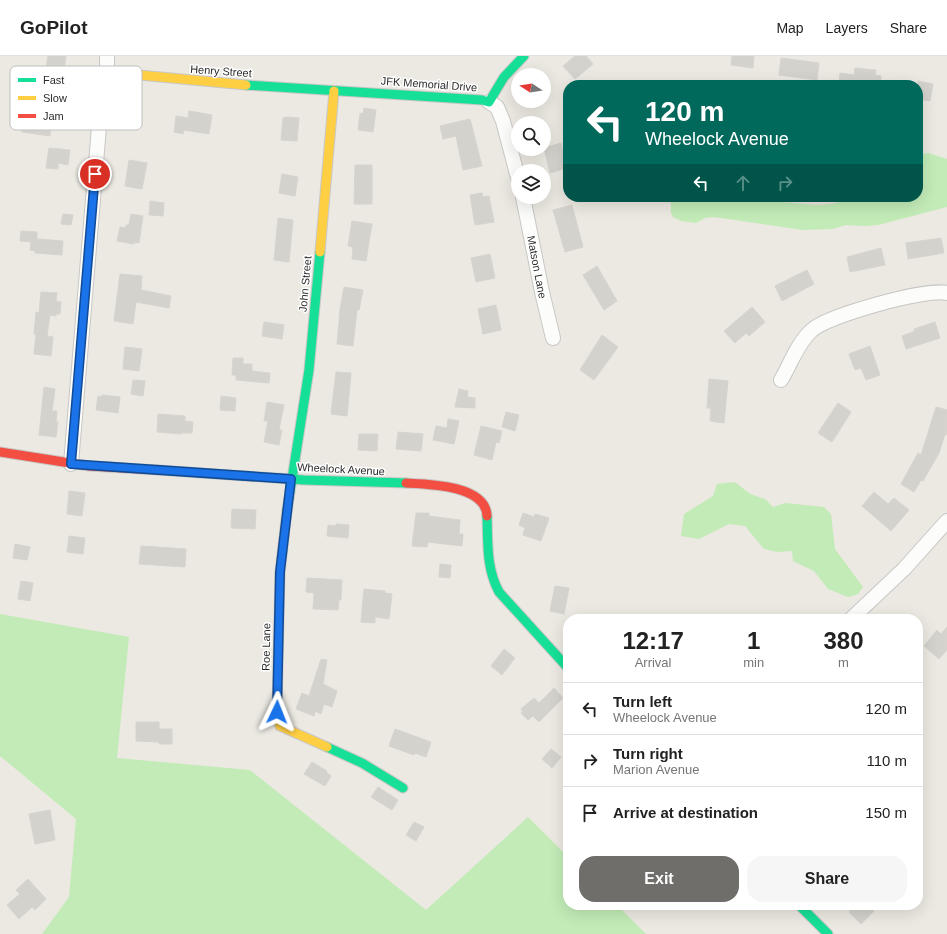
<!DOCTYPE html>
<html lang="en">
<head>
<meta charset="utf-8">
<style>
  :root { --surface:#fff; --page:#f6f6f6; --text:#222; --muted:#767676; --line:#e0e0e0; --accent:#6f6e6b }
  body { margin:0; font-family:Helvetica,sans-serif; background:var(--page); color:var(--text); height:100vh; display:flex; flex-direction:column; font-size:15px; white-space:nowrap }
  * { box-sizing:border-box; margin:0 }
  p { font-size:13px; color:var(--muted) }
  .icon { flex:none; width:22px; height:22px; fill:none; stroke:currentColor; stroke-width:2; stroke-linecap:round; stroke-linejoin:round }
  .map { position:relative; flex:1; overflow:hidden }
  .side { position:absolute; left:563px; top:558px; width:360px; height:296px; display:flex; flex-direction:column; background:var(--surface); border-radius:16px; box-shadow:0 4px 16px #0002 }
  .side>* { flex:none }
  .hud { position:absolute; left:563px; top:24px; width:360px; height:122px; border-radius:16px; box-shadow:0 4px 16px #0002; background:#00695c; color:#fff; overflow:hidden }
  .needle { width:26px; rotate:282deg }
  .tools { position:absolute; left:511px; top:12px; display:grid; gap:8px }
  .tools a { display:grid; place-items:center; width:40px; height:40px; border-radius:50%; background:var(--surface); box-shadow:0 4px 16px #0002; font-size:20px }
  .pin { position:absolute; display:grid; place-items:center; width:34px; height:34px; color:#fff; margin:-17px; border:2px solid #fff; border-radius:50%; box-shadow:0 1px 4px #0007 }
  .me { position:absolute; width:44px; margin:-22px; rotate:2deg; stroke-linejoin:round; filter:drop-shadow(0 0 3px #0008) }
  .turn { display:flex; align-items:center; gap:14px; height:84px; padding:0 16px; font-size:18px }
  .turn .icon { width:52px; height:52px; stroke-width:2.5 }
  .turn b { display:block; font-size:28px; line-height:34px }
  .lanes { display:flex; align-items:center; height:38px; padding:0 16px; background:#0003; justify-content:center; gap:20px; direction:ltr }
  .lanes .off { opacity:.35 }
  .eta { display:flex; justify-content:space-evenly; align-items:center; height:68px; text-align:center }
  .eta b { font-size:24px; font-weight:700; line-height:28px }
  .button { display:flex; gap:8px; margin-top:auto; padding:8px 16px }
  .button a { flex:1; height:46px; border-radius:16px; background:var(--accent); color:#fff; font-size:16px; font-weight:700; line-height:46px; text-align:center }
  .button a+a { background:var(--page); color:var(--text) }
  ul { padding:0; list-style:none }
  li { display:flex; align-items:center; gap:12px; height:52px; padding:0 16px; border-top:1px solid var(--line) }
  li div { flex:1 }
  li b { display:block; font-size:15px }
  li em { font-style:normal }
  header { display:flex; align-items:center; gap:24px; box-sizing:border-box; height:56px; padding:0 20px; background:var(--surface); border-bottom:1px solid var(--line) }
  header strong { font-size:19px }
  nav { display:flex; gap:22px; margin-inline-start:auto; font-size:14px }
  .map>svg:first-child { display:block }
</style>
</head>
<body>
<header>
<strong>GoPilot</strong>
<nav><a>Map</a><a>Layers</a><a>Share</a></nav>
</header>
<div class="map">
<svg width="947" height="878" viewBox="0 0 947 878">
  <rect width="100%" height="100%" fill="#ebe9e1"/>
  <!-- green -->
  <g fill="#c2ebb7">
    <path d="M928,97l19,6v48l-69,18 -13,1 -19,-1 -14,4 -29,1 -89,-13 -9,1 -9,5 -15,-2 -8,-4 -2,-4v-16h82l17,4 47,4 14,-1 29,-7h58v-42z"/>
    <path d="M735,426l15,12 15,5 8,8 12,-4 39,4 7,7 4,35 28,38 -5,7 -10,3 -20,-8 -14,-18 -21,-10 -1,-10 -15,1 -13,-3 -19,-23 -16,-2 -30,15 -18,-3 3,-22 29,-18 4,-12z"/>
    <path d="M0,558l129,23 -12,121 133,12 176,140 102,-93 40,40v48h49l29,29h-604l27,-37 7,-78 -76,-63z"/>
  </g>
  <!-- building -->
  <g fill="#d3d2cc" stroke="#d6d4cd">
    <path d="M48,0h18l-4,29 22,4 -3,16 -27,-5 -4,36 -28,-4 2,-25 18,2 8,-40h-4z"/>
    <path d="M575,0h11l7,8 -18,15 -12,-13z"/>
    <path d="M732,0h22l-1,12 -22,-3z"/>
    <path d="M781,2l38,5 -2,17 -38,-5z"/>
    <path d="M855,12l21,2 -1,5 6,1v9h-42l1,-12 14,2z"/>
    <path d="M918,25l15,3 -3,17 -12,-2z"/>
    <path d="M364,52l12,2 -3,22 -15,-2 2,-17 3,1z"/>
    <path d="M189,55l23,4 -3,19 -25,-4 -1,4 -9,-2 2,-16 12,2z"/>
    <path d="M286,61l13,1 -2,23 -16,-1 2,-22z"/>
    <path d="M470,63l12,47 -19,4 -7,-34 -13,3 -3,-13z"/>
    <path d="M561,87l6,25 -17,5 -6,-25z"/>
    <path d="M49,92l21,2 -2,15 -10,-2v6l-12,-1z"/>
    <path d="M129,104l18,3 -5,26 -17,-3z"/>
    <path d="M355,109h17v39h-18z"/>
    <path d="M282,118l16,3 -3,19 -16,-3z"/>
    <path d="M482,137l1,4 6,-1 5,26 -19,3 -5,-30z"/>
    <path d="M150,145l14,2 -1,13 -14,-1z"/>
    <path d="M572,149l11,42 -18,5 -12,-42z"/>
    <path d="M63,158l10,1 -2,10 -10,-1z"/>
    <path d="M131,158l12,2 -4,27 -5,-1v2l-17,-3 3,-14 5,1 1,-3h3z"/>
    <path d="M278,162l15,2 -4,42 -15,-2z"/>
    <path d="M352,165l20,3 -6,37 -14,-2 1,-12 -5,-1z"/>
    <path d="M21,175l16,1v7l26,2 -1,14 -27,-2v-2l-5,-1 1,-8 -11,-1z"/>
    <path d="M941,182l3,15 -36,6 -2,-16z"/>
    <path d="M881,192l4,17 -35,7 -3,-15z"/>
    <path d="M490,198l5,24 -19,4 -5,-24z"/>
    <path d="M597,210l20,35 -13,9 -21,-35z"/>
    <path d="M807,214l7,14 -32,17 -7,-15z"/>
    <path d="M120,218l22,2 -1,14 30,6 -2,12 -33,-6 -3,22 -19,-3z"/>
    <path d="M344,231l19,3 -4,20h-2l-4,36 -16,-2 3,-34z"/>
    <path d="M41,236l16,1 -1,8 5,1 -1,12h-4v2l-6,-1 -3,21 6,1 -2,19 -17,-2 2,-19 -2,-1 2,-22 3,1z"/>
    <path d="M496,249l5,25 -18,4 -5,-25z"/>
    <path d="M752,251l13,15 -16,14 -3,-3 -11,10 -11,-12z"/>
    <path d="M264,266l20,3 -2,14 -20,-3z"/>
    <path d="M935,266l5,16 -34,11 -4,-13 13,-5 -1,-2z"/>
    <path d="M602,279l16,12 -24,33 -14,-10z"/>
    <path d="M870,290l10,29 -14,5 -5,-12 -6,2 -6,-16z"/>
    <path d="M125,291l17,2 -3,22 -16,-2z"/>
    <path d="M233,302h10v6h9v7l18,2 -1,10 -33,-3v-5h-4z"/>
    <path d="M336,316l15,1 -4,43 -16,-2z"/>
    <path d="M709,323l19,2 -4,42 -14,-2 1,-13h-4z"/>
    <path d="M133,324l12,1 -2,15 -12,-2z"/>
    <path d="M44,331l11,2 -3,22h5l-1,11h2l-2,15 -17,-2z"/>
    <path d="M459,333l9,2 -1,6 8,1v10l-20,-1z"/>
    <path d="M102,339l18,2 -2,16 -22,-3 2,-14 4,1z"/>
    <path d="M221,340l15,2 -1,13 -15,-1z"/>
    <path d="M267,346l17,3 -5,25h3l-3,15 -15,-3 4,-21h-4z"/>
    <path d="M838,347l13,9 -19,30 -14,-9z"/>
    <path d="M936,351l11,3v25l-2,-1 -6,19 -16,28 -2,-1 -7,12 -13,-8 17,-31 3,2z"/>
    <path d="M506,356l13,3 -4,16 -13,-4z"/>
    <path d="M158,358l27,2v5l8,1 -1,11h-11v1l-24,-2z"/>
    <path d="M448,363l11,2 -5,23 -21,-4 3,-14 11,2z"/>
    <path d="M481,370l21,5 -3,12 -3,-1 -4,18 -18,-5z"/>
    <path d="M398,376l25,2 -2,17 -25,-2z"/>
    <path d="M359,378h19l-1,17 -19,-1z"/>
    <path d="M69,435l16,2 -3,23 -15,-2z"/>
    <path d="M874,436l14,12 6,-6 15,12 -18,21 -29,-25z"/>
    <path d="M232,453l24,1 -1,19 -24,-1z"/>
    <path d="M416,457h13v3l31,4 -1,14h4l-1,12 -34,-4 -1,5 -15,-1z"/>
    <path d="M523,457l11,4 1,-3 14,4 -8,23 -18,-6 2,-7 -6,-3z"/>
    <path d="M336,468l13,1 -1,13 -21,-2 1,-11 8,1z"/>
    <path d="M69,480l16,2 -2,16 -16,-2z"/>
    <path d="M15,488l15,3 -3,13 -14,-2z"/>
    <path d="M141,490l45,3 -1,18 -46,-3z"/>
    <path d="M440,508l11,1 -1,13 -11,-1z"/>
    <path d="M307,522l35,2 -1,20h-2l-1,10 -25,-1 1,-16 -8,-1z"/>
    <path d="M21,525l12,2 -3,18 -12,-2z"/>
    <path d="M555,530l14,2 -5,26 -14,-3z"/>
    <path d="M364,533l21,2v2l7,1 -3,25 -14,-2v6l-14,-1z"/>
    <path d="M947,571v23l-8,9 -15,-13 13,-16 4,4z"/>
    <path d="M504,593l11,9 -13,17 -11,-9z"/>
    <path d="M321,603l6,1 -4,24 14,7 -5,16 -8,-3 -3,10 -6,-3 -1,5 -18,-7 6,-16 7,3z"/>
    <path d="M554,632l9,10 -24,24 -6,-6 -5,4 -7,-7 2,-1 -2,-3 13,-11 5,5z"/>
    <path d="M136,666h23v7h13v15h-13v-2l-23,-1z"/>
    <path d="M395,673l36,13 -5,15 -11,-4 -1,2 -25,-9z"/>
    <path d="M551,693l10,8 -9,11 -10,-9z"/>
    <path d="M312,706l15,9 -1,1 5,4 -6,10 -21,-12z"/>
    <path d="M378,731l20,13 -6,10 -21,-13z"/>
    <path d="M50,754l5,30 -20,4 -6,-30z"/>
    <path d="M414,766l10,5 -8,14 -10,-6z"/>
    <path d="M28,823l18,20 -11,11 -3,-3 -13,12 -12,-14 13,-11 -4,-4z"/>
    <path d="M857,849h11l6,6 -13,13 -12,-12z"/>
  </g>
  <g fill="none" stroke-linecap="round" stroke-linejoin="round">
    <!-- street casing -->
    <g stroke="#c8c7c7" stroke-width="16">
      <g id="street">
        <path d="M489,46l8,5 6,14 15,57"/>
        <path d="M523,141l19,95 11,46"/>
        <path d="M781,324c9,-15 16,-36 30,-49 14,-15 116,-43 136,-38"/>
        <path d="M71,408l28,-337 8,-55v-16"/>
        <path d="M851,563l53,-50 43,-48"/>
      </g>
    </g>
    <!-- fast casing -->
    <g stroke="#c8c7c7" stroke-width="11">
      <g id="fast">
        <path d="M246,29l236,15 7,2 15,-25 20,-21"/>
        <path d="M158,414l146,10 102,3"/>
        <path d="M287,455l22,-141 11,-118"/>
        <path d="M487,460c1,26 -1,52 12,76l69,76"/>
        <path d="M327,691l35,16 41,25"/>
        <path d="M799,849l29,29"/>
      </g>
    </g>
    <!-- slow casing -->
    <g stroke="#c8c7c7" stroke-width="11">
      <g id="slow">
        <path d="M107,16l139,13"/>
        <path d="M320,196l14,-161"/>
        <path d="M287,455l-7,61 -3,140 3,14 47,21"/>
      </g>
    </g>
    <!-- jam casing -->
    <g stroke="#c8c7c7" stroke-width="11">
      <g id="jam">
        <path d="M0,396l89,14 69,4"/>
        <path d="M406,427c22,1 80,2 81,33"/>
      </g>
    </g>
    <!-- street -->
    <use href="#street" stroke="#fcfcfa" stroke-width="14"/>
    <!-- fast -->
    <use href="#fast" stroke="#16e098" stroke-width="9"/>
    <!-- slow -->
    <use href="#slow" stroke="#ffcf43" stroke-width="9"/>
    <!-- jam -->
    <use href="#jam" stroke="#f24e42" stroke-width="9"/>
  </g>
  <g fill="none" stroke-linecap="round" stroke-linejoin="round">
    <!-- route casing -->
    <g stroke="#114b97" stroke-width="10">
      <path id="route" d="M95,118l-24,290 220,15 -11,93 -3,140"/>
    </g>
    <!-- route -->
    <use href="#route" stroke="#1a73e8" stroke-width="7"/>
  </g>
  <g text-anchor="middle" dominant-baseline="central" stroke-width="3" stroke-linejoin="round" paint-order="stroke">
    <!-- street labels -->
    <g font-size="11" fill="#2c2c2c" stroke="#fff">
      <text transform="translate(221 15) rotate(4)">Henry Street</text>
      <text transform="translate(429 28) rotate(4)">JFK Memorial Drive</text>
      <text transform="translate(537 211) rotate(79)">Matson Lane</text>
      <text transform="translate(305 228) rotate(-85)">John Street</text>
      <text transform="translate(341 413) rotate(3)">Wheelock Avenue</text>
      <text transform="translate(266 591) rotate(-89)">Roe Lane</text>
    </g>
  </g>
  <!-- legend -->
  <rect x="10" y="10" width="132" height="64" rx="6" fill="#fff" stroke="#c0c0c0" stroke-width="1"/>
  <rect x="18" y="22" width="18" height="4" fill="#16e098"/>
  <rect x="18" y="40" width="18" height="4" fill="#ffcf43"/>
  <rect x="18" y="58" width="18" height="4" fill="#f24e42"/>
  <g font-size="11" fill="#2c2c2c">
    <text x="43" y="28">Fast</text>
    <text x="43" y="46">Slow</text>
    <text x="43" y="64">Jam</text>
  </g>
</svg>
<div class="tools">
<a><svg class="needle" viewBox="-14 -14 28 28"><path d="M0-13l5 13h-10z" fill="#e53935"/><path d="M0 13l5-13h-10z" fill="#767676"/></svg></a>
<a><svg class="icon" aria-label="search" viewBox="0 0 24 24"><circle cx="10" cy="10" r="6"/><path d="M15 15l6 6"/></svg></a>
<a><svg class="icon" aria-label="layers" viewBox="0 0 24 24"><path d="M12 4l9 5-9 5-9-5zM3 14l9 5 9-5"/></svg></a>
</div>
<div class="pin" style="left:95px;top:118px;background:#d93025"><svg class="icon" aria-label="arrive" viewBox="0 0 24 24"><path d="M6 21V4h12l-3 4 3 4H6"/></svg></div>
<svg class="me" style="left:277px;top:656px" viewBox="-20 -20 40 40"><path d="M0-17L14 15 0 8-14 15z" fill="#1a73e8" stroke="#fff" stroke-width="4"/></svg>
<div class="hud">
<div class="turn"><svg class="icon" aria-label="left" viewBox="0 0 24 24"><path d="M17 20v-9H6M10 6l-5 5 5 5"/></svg><div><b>120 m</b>Wheelock Avenue</div></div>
<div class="lanes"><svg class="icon" aria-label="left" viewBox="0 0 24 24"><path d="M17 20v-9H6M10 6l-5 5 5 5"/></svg><svg class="icon off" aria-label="ahead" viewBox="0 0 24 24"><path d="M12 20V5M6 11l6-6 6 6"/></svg><svg class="icon off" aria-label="right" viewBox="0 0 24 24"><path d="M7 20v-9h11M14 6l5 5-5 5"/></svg></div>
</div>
<section class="side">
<div class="eta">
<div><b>12:17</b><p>Arrival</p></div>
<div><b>1</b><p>min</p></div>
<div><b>380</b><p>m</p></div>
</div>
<ul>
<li><svg class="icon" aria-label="left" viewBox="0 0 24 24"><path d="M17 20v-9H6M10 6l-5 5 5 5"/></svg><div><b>Turn left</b><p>Wheelock Avenue</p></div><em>120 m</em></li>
<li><svg class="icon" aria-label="right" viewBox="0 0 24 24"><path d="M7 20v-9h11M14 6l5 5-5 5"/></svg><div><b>Turn right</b><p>Marion Avenue</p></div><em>110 m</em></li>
<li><svg class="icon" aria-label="arrive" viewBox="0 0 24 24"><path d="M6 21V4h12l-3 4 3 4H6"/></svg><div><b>Arrive at destination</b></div><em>150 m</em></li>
</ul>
<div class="button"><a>Exit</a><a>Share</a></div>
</section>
</div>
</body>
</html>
